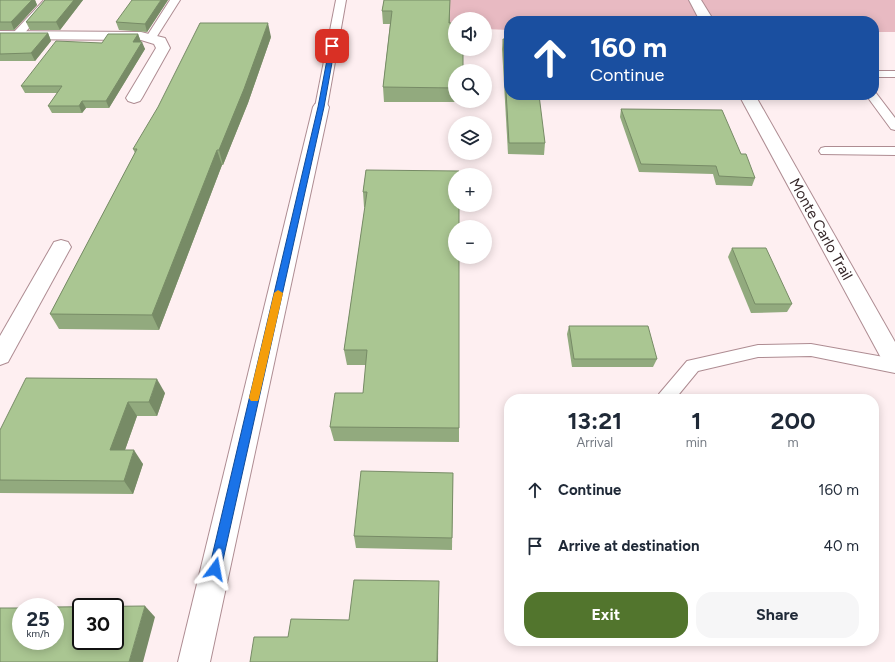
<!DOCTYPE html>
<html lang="en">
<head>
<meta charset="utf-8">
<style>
  :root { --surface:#fff; --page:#f6f6f7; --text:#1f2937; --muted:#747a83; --accent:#52752d }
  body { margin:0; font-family:Figtree,sans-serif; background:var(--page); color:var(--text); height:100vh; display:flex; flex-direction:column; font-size:15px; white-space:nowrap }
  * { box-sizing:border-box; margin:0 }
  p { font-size:13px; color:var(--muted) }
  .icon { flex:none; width:22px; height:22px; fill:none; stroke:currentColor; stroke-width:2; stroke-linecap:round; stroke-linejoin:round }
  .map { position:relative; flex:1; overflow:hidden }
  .details { position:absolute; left:504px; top:394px; width:375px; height:252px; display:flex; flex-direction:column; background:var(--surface); border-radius:16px; box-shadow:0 2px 10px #0003 }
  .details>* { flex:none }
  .guide { position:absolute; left:504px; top:16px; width:375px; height:84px; border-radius:16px; box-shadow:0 2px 10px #0003; background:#1a4fa0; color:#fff; overflow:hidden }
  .fabs { position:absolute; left:448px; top:12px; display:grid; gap:8px }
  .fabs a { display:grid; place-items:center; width:44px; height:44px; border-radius:50%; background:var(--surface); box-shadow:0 2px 10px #0003; font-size:20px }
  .speed { position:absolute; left:12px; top:598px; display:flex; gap:8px; font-size:20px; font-weight:700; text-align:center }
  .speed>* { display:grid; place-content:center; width:52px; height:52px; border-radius:50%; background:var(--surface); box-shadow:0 2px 10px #0003; line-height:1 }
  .speed small { font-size:10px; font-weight:400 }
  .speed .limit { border:2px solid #111; border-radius:6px; background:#fff; color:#111 }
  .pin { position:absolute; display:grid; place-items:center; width:34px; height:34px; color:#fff; margin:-17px; border-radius:8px; box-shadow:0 2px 6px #0006 }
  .me { position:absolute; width:44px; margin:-22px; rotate:13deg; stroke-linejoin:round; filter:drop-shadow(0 0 3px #0008) }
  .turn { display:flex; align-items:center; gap:14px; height:84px; padding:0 20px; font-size:18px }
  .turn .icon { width:52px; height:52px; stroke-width:2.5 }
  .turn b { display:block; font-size:28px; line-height:34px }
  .eta { display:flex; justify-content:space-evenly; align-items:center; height:68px; text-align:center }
  .eta b { font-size:24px; font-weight:700; line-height:28px }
  .button { display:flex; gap:8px; margin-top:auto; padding:8px 20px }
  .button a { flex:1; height:46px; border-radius:16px; background:var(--accent); color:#fff; font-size:16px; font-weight:700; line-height:46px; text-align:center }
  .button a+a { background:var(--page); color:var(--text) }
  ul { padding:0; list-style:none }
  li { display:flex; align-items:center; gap:12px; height:56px; padding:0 20px }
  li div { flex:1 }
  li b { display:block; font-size:15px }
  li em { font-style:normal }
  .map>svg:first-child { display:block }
</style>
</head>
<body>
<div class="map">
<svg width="895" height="662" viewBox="0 0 895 662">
  <rect width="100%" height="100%" fill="#feeff1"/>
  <!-- green -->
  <path fill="#e8bac2" d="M450,0h445v32h-21v-11h-365v9l-24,-1v-10h-30v10l-5,-4z"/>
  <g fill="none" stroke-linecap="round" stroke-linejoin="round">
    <!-- service casing -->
    <g stroke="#ae8c92" stroke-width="2">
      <g id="service">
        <path d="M44,0h10l-33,37h-8l-1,-2 1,-2z"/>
        <path d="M170,0h10l-26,41h-8l-1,-2z"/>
        <path d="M336,0h10l-19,107 -2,2h-8l-2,-2z"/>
        <rect x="874" y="71" width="21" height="6"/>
        <path d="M874,92l2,1 19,25v12l-4,-1 -25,-34h8z"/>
        <path d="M825,147h70v8l-74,-1 -2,-3 2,-3z"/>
        <path d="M811,344l84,15v14l-84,-17 -53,1 -60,14 -23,28h-19l3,-5 28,-33 71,-16z"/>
      </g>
    </g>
    <!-- minor casing -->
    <g stroke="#ae8c92" stroke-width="2">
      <g id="minor">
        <path d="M689,0h12l13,21h-14z"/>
        <path d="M0,31l141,1 24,6 5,10 -28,50 -2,3 -6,2 -6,-2 -2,-3 30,-50 -2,-4 -13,-4 -141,-1z"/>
        <path d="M739,95h16l140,247v30l-8,-3z"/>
        <path d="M321,102l6,2 2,3 -119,555h-32l135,-555 2,-3z"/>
        <path d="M61,240l7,2 3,5 -63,115 -8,3v-29l54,-94z"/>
      </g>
    </g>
    <!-- service -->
    <use href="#service" fill="#fff" fill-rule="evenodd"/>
    <!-- minor -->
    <use href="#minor" fill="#fff" fill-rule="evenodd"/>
  </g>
  <!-- wall -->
  <g fill="#92aa7e">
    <path d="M0,0h35l2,5 -23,25h-14z"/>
    <path d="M45,0h38l-23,30h-30l-4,-8z"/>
    <path d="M168,0l-21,32 -28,-2 -3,-8z"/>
    <path d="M384,0h66v23l5,48v30h9v1h-80l-1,-15 7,-63h-7l-1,-13z"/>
    <path d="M0,33h48l3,8 -16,20h-35z"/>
    <path d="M138,34l3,8 4,7 -36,59h-23l-4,5h-30l-4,-7 9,-13h-32l-4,-7z"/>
    <path d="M271,37l-23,66 -25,62h-1l-63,165 -100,-1 -9,-15 85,-161 -2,-4z"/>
    <path d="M503,39l42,104 -1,12 -36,-1 -6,-105z"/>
    <path d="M621,109l120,45 14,24 -3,8 -36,-1 -3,-11 -74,-2 -19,-55z"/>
    <path d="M366,170l93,258v14l-125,-1 -4,-14 33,-34 3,-28h-19l-3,-15 21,-143h-1l-1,-15z"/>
    <path d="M732,248l60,56 -5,8 -36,1 -23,-56z"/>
    <path d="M569,326l88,33 -4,8h-81l-5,-33z"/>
    <path d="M165,393l-8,23h-20l-12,34 18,14 -10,30 -133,-1v-63z"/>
    <path d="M453,473l-1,77 -96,-2 -2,-12z"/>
  </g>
  <!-- shaded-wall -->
  <g fill="#778b66">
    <path d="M32,0h3l2,5 -23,25 -3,-8z"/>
    <path d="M74,0h9l-23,30 -4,-8z"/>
    <path d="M161,0h7l-21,32 -2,-8z"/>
    <path d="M268,23l3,14 -23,66 -25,62 -4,-15z"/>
    <path d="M48,33l3,8 -16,20 -4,-8z"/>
    <path d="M138,34l3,8 -5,7 -3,-7z"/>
    <path d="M142,42l3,7 -36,59 -3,-7z"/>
    <path d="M82,101l4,7 -4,5 -3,-7z"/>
    <path d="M217,150l5,15 -63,165 -7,-15z"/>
    <path d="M157,379l8,14 -8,23 -8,-14z"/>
    <path d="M128,402l9,14 -17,48 -10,-14z"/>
    <path d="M134,450l9,14 -10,30 -9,-13z"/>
    <path d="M439,581l-1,81h-1z"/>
    <path d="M145,606l10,11 -12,45h-14z"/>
  </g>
  <!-- building -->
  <g fill="#aac692" stroke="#778b66" fill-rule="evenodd">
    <path d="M0,0h32l-21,22h-11z"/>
    <path d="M45,0h29l-18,22h-30z"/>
    <path d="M132,0h29l-16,24 -29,-2z"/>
    <path d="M384,0h66l-1,23h6v26h8v22h-8v17l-72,-1 9,-76h-10z"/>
    <path d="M200,23h68l-24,66 -25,61h-2l-65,165 -102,-1 87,-165h-4l25,-42z"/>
    <path d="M0,33h48l-17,20 -31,1z"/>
    <path d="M108,34h30l-5,8h9l-36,59h-24l-3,5h-31l14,-20h-41l35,-45 46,2z"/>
    <path d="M503,39h6v56h30l6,48h-36z"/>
    <path d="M621,109l101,1 19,44h5l9,24 -36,-2 -3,-10 -75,-2z"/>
    <path d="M366,170l93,1v4h-4v30h4v22h-4v30h4v171l-129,-1 5,-34h28l4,-43h-23l23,-158h-4z"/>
    <path d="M732,248h34l26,56h-37z"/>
    <path d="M569,326h79l9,33h-83z"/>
    <path d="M26,378l131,1 -8,23h-21l-18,48h24l-10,31 -124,-1v-50z"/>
    <path d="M361,471l92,2 -1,65 -98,-2z"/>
    <path d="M354,580l85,1 -2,81h-187l4,-25h34l3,-18 58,1z"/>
    <path d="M145,606l-16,56h-129v-54h21v33h34v-34zM81,607h34v34h-34z"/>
  </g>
  <!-- route -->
  <path fill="#1a73e8" stroke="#114b97" d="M330,44l5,2 -11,61 -103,462 -2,4 -4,2 -4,-2 -2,-4 109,-462z"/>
  <!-- slow -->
  <path fill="#f59e0b" d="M278,290l5,3 -24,105 -1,3h-7l-2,-3 25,-105z"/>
  <g text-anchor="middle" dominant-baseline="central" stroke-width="3" stroke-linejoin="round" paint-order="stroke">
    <!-- street labels -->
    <g font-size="15" fill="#352729" stroke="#fff">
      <text transform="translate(821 229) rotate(61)">Monte Carlo Trail</text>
    </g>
  </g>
</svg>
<div class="fabs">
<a><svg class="icon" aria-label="sound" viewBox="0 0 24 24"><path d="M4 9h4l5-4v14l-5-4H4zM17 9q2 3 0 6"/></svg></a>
<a><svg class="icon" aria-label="search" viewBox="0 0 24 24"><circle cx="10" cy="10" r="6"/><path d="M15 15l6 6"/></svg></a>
<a><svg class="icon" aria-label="layers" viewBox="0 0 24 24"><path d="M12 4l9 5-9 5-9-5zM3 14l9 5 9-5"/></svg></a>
<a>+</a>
<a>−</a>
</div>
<div class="speed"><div>25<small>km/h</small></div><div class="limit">30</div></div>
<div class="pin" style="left:332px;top:46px;background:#d93025"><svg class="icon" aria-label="arrive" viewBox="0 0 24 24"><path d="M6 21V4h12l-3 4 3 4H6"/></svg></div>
<svg class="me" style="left:215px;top:569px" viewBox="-20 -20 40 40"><path d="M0-17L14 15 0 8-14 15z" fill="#1a73e8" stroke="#fff" stroke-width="4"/></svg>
<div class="guide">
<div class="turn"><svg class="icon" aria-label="ahead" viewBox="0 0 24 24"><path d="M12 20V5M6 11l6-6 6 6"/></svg><div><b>160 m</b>Continue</div></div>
</div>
<section class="details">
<div class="eta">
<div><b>13:21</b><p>Arrival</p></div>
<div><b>1</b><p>min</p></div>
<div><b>200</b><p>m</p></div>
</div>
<ul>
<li><svg class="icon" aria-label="ahead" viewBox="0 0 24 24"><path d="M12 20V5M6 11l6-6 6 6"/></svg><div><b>Continue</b></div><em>160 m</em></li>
<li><svg class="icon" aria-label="arrive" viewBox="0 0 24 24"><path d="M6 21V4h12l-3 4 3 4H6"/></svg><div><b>Arrive at destination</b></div><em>40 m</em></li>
</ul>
<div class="button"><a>Exit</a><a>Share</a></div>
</section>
</div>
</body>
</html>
